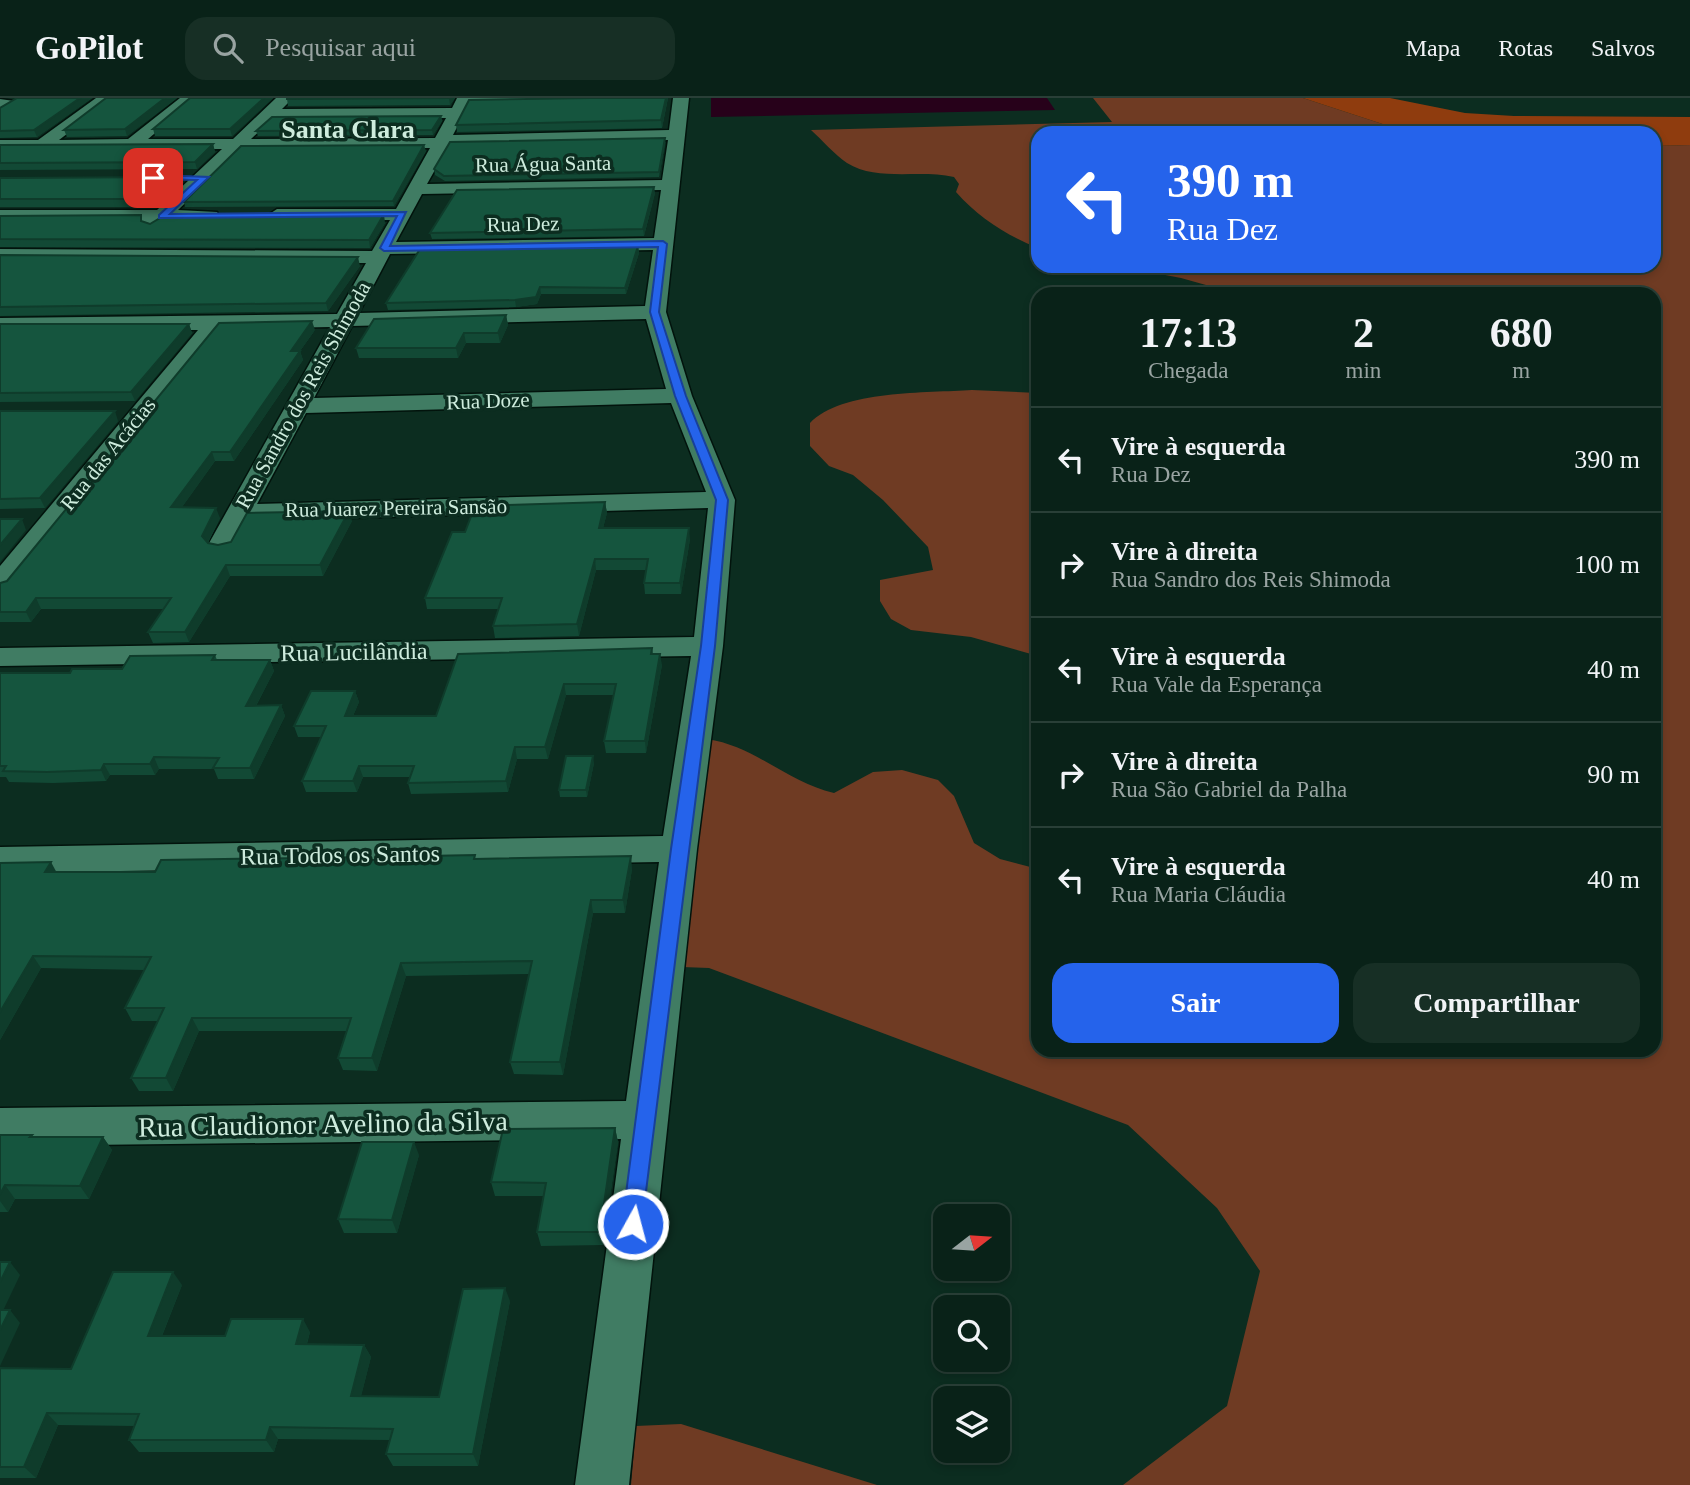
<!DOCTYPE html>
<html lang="pt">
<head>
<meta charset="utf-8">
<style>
  :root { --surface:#092218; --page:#172f25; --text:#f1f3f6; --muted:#99a4a2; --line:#293f37; --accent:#2563eb }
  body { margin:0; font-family:Georgia,serif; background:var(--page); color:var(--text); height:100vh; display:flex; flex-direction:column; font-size:26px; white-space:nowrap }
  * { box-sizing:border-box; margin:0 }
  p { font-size:23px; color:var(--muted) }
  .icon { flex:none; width:38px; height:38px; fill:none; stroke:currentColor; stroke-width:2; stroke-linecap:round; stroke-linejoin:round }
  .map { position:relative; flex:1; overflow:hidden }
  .side { position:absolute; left:1031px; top:189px; width:630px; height:770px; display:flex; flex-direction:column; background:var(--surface); border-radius:21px; box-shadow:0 4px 10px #0003,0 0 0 2px var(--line) }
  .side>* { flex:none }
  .top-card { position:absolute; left:1031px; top:28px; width:630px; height:147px; border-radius:21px; box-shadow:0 4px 10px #0003,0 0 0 2px var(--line); background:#2563eb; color:#fff; overflow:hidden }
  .needle { width:46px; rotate:73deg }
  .fabs { position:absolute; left:933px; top:1106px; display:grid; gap:14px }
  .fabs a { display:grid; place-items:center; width:77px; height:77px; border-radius:14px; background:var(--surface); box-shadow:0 4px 10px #0003,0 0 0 2px var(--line); font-size:35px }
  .pin { position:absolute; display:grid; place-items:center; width:60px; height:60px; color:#fff; margin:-30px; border-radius:14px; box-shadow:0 4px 10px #0006 }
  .me { position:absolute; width:77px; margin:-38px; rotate:7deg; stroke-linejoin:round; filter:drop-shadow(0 0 5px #0008) }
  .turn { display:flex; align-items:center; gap:24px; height:147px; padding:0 21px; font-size:32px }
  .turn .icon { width:91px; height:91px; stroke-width:2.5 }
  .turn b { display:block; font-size:49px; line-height:60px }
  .eta { display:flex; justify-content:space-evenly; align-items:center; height:119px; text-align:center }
  .eta b { font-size:42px; font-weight:800; line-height:49px }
  .action { display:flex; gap:14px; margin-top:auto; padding:14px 21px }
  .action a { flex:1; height:80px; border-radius:21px; background:var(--accent); color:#fff; font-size:28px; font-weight:800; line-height:80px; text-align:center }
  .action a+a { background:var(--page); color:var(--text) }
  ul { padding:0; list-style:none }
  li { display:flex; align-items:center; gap:21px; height:105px; padding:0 21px; border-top:2px solid var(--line) }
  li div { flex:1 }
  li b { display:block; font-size:26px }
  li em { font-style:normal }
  header { display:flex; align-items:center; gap:42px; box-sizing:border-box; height:98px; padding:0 35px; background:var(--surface); border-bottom:2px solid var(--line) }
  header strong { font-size:33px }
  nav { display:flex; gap:38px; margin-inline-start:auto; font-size:24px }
  .search { width:490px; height:63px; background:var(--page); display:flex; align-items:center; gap:18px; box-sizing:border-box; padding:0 24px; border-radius:21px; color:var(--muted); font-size:26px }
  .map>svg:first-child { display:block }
</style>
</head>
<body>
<header>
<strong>GoPilot</strong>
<div class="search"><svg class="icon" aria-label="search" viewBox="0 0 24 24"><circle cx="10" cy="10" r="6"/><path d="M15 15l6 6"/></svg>Pesquisar aqui</div>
<nav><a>Mapa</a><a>Rotas</a><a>Salvos</a></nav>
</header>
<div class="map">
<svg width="1690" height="1387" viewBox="0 0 1690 1387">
  <rect width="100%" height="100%" fill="#0c2d20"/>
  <!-- green -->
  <g fill="#6f3b23">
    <path d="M1093,0h210l107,35h-372v115c-32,-13 -59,-30 -82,-56l3,-8 -5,-7c-34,-8 -77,5 -107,-14 -13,-9 -25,-23 -36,-33l301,-8z"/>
    <path d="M1690,47v1340h-567l104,-79 33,-135 -43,-63 -89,-83 -419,-157 -27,-1 25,-228c48,7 80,43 127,54l39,-21 29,-2 36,10 16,16 20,47 26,16 38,10v181h616v-756h-416l-57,-16 -63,-12h536v-120z"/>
    <path d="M972,292l66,3v263l-67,-19 -60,-7 -20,-11 -11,-18v-21l53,-10 -5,-23 -45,-47 -30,-25 -24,-9 -19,-20v-23c31,-33 118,-30 162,-33z"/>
    <path d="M681,1326l196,61h-246l5,-59z"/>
  </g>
  <!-- forest -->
  <path fill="#8f3c0e" d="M1303,0h87l75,15 49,3 176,1v28l-36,1v-13h-244z"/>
  <!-- water -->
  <path fill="#27011a" d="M711,0h336l8,12 -344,7z"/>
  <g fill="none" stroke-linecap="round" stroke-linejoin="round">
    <!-- minor casing -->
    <g stroke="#02130c" stroke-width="3">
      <g id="minor">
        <path d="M96,0h18l-55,42 69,-1 52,-41h17l-49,41h85l43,-41h17l-11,11 170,-1 5,-10h140l-8,5 -120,1 -16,31 216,-5 4,-32h16l-23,214 26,84 43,104 -12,146 -26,203 -68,636h-54l46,-346 -621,7v-38l626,-7 33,-239 -659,11v-26l663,-11 28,-180 -691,10v-18l694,-11 14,-129 -459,13 -17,30 -10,2 -10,-2 -4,-6 122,-218 -109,2 -211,261 -10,3v-27l198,-236h-198v-12l337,-4 29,-51 -366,-2v-12l372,2 18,-31 -113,1 -9,-6 9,-6h119l34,-61 -189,1 -63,61 39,2 2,4 -2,4 -7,2h-44l-13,8 -7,-2 -1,-6h-145v-12h157l65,-61 -222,1v-10h38zM446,20l-11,20 -184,1 21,-20zM668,42l-6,40 -235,4 22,-39zM661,92l-7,48 -258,4 26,-48zM653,152l-8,56 -286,7 31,-59zM646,221l20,70 -352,9 38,-72zM671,305l35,89 -449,12 49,-91z"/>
        <path d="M0,1l14,2 3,3 -3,3 -14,2z"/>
      </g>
    </g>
    <!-- minor -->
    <use href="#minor" fill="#407c63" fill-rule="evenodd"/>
  </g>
  <!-- wall -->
  <g fill="#124935">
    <path d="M17,0h75l-55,39 -37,1v-30z"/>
    <path d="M177,0l-50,38 -60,1 -3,-7z"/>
    <path d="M190,0h83l-41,38h-77l-2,-7z"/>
    <path d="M287,0h168l-5,7 -162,1 -1,-7z"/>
    <path d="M668,0l-6,30 -205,4 -1,-7 132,-26z"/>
    <path d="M441,18l1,5 -9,14 -175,1 -2,-5z"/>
    <path d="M665,45l-6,34 -214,4 -10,-6 -1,-6z"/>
    <path d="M213,46l2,8 -18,17 -197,1v-25z"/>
    <path d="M426,53l-32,55 -209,1 -1,-5z"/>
    <path d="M0,80l180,7 -24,22h-156z"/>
    <path d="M655,95l-11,43 -212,3 -2,-6z"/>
    <path d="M0,118l143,6 7,2 235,-1 -15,25 -370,-1z"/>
    <path d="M638,148l1,7 -13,41h-85l-4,10 -21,3 -128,3 -2,-7z"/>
    <path d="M0,157l360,11 -32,45 -328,5z"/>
    <path d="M506,217l2,10 -8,18h-34l-8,15h-99l-3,-10z"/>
    <path d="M0,226h189l3,9 -57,68 -135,1z"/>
    <path d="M315,232l-15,21 3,9 -69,101h-19l-33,46 38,11 -12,25 10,2 134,-24 -29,55h-93l-41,66 -36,1 -5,-11 16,-23h-123l-10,13h-31v-39l7,-2z"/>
    <path d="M0,313l118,10 -73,87 -45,1z"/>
    <path d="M605,404l2,11 -4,15 87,11 -9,55h-36l-1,-11 2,-13h-50l-17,66 -84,2 -2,-12 5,-17h-71l-2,-11 40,-66z"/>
    <path d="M652,550l1,6 9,11 -16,88h-40l-2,-12 10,-46h-48l-18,64h-31l-9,33 -97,2 -3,-11 2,-6h-47l-6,15h-51l-4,-11 19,-44h-23l-4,-11 61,-35 4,11 -6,14h83z"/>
    <path d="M215,557l2,5h53l4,11 -18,35 25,-1 4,11 -31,63h-36l-4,-10h-55l-4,6h-45l-4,6 -53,2 -44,-1 -3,-5h-6v-104h70l52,-4z"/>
    <path d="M594,665l-7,34h-27l-1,-7z"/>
    <path d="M368,759l1,3 107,-1 156,10 -7,44h-32l-30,162 -49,-1 -4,-12 19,-88 -123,2 -29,95 -34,-1 -5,-12 9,-27h-148l-26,60h-34l-8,-13 27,-57h-26l-7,-13 19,-38 -103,-2 -41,72v-177l57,9h98z"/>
    <path d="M615,1030l3,14 -15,103 -62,1 -4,-14 7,-36h-49l-4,-14z"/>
    <path d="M0,1037h32l1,2h70l9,13 -23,49h-74l-7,13h-8z"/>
    <path d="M419,1057l-22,78h-53l-6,-14z"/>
    <path d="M182,1187l-20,51h63l85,-4 -3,12 57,1 7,12 -10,39 78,1 71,-96 -32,165h-85l-7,-12 4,-14 -112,-1 -4,13h-135l-10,-12 6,-14 -77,-1 -22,53h-36v-110l71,1z"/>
  </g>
  <!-- shaded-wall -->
  <g fill="#0f3c2b">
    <path d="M80,0h12l-55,39 -3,-7z"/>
    <path d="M165,0h12l-50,38 -2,-7z"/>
    <path d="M264,0h9l-41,38 -2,-7z"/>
    <path d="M449,0h6l-5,7z"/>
    <path d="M666,0h2l-6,30 -1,-8z"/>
    <path d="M441,18l1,5 -9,14 -1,-5z"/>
    <path d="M665,40v5l-6,34v-5z"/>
    <path d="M213,46l2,8 -18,17 -2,-7z"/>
    <path d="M424,47l2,6 -32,55 -1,-5z"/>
    <path d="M178,79l2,8 -24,22 -3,-8z"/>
    <path d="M654,89l1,6 -11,43 -1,-7z"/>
    <path d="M384,116l1,9 -15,25 -1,-8z"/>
    <path d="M638,148l1,7 -13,41 -1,-6z"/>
    <path d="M358,159l2,9 -32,45 -2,-8z"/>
    <path d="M540,189l1,7 -4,10 -21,3 -1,-7z"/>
    <path d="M506,217l2,10 -8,18 -2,-10z"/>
    <path d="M312,223l3,9 -15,21 3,9 -69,101 -4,-9 61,-101z"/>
    <path d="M189,226l3,9 -57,68 -4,-9z"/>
    <path d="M464,235l2,10 -8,15 -2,-10z"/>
    <path d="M115,313l3,10 -73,87 -5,-10z"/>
    <path d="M212,354l3,9 -40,56 -4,-10z"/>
    <path d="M605,404l2,11 -7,26 -1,-11z"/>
    <path d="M216,410l4,10 -14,28 -4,-10z"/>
    <path d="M349,413l3,10 -29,55 -3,-11z"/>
    <path d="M22,421l4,11 -26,32v-17z"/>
    <path d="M689,430l1,11 -9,55 -1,-11z"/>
    <path d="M595,461l1,11 -17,66 -2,-12z"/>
    <path d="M226,467l4,11 -41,66 -4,-10z"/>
    <path d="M36,500l5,11 -10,13 -5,-10z"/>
    <path d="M660,556l2,11 -16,88 -1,-12z"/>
    <path d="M270,562l4,11 -24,46 -4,-11z"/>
    <path d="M564,586l2,11 -18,64 -3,-12z"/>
    <path d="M355,593l4,11 -11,25 -3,-11z"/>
    <path d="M281,607l4,11 -31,63 -4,-11z"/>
    <path d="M515,649l2,12 -9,33 -2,-11z"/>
    <path d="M593,658l1,7 -7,34 -1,-7z"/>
    <path d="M154,659l5,12 -4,6 -5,-11z"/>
    <path d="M104,666l6,11 -4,6 -5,-11z"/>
    <path d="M359,668l4,11 -6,15 -4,-11z"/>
    <path d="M631,758l1,13 -7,44 -2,-13z"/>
    <path d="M51,764l7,13 -13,-3z"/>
    <path d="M591,802l2,13 -30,162 -3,-13z"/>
    <path d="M33,858l8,12 -41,72v-28z"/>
    <path d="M401,865l5,13 -29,95 -5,-13z"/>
    <path d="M192,920l7,13 -26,60 -7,-13z"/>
    <path d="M615,1030l3,14 -15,103 -3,-13z"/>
    <path d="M103,1039l9,13 -23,49 -9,-13z"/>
    <path d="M414,1044l5,13 -22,78 -5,-13z"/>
    <path d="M5,1087l10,14 -7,13 -8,-11v-7z"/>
    <path d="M10,1164l10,13 -20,42v-35z"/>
    <path d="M173,1174l9,13 -25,63 -9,-12z"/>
    <path d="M505,1190l5,13 -32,165 -5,-12z"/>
    <path d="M10,1212l10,13 -20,43v-36z"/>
    <path d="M303,1221l7,13 -7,24 -7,-12z"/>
    <path d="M364,1247l7,12 -13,51 -7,-12z"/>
    <path d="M47,1315l11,12 -22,53 -12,-11z"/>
    <path d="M270,1329l8,12 -4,13 -8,-12z"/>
  </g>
  <!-- building -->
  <g fill="#15553e" stroke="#0f3c2b" stroke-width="2">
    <path d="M17,0h63l-46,32 -34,1v-23z"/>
    <path d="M106,0h59l-40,31 -61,1z"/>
    <path d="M190,0h74l-34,31h-77z"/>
    <path d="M287,0h162l-162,1z"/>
    <path d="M589,0h77l-5,22 -205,5 13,-25z"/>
    <path d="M441,18l-9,14 -176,1 16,-14z"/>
    <path d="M665,40l-6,34 -215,4 -10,-7 16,-27z"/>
    <path d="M213,46l-18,18 -195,1v-18z"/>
    <path d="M424,47l-31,56 -209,1 57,-56z"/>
    <path d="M178,79l-25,22h-153v-21z"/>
    <path d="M654,89l-11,42 -213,4 27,-43z"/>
    <path d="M384,116l-15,26 -369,-1v-23l141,-1v6l9,3 15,-9z"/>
    <path d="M638,148l-13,42 -85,-1 -4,10 -21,3 -129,3 34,-54z"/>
    <path d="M0,157l358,2 -32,46 -326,4z"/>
    <path d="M506,217l-8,18h-34l-8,15h-100l18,-29z"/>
    <path d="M312,223l-21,30h9l-70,101h-18l-41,55 45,1 -14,28 6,7 10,2 13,-3 16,-29 102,-2 -29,54h-94l-41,67h-37l23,-34h-135l-10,14h-26v-29l7,-2 212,-258z"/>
    <path d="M0,226h189l-58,68 -131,1z"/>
    <path d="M0,313h115l-75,87 -40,1z"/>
    <path d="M605,404l-6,26h90l-9,55h-36l4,-24h-53l-18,65 -84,2 9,-28h-77l27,-66h13l10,-26z"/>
    <path d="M0,421h22l-22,26z"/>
    <path d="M652,550l-1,6h9l-15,87h-41l12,-57h-52l-19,63h-30l-9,34 -98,2 6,-17h-55l-6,15h-51l24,-55h-32l17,-35h44l-10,25h91l22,-62z"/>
    <path d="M215,557l-3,5h58l-24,46 35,-1 -31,63h-37l6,-10 -65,-1 -4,7h-46l-3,6 -54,2 -44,-1 3,-5h-6v-93h70l2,-4h50l8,-13z"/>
    <path d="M566,658h27l-7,34h-27z"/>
    <path d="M475,757l-1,4 157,-3 -8,44h-32l-31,162h-50l22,-101 -131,2 -29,95h-34l13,-40h-159l-26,60h-35l33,-70h-39l26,-51 -118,-1 -33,56v-149l51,-1 -6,10h110l6,-12 207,-3 -1,3h57l2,-4z"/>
    <path d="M615,1030l-15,104h-63l9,-49 -55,-1 12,-53z"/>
    <path d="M0,1037h32l-2,2h73l-23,49 -75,-1 -5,9z"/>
    <path d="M362,1044h52l-22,78 -54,-1z"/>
    <path d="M0,1164h10l-10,20z"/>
    <path d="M113,1174h60l-25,64h77l6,-17h72l-7,25 68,1 -13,51 88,1 24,-108 42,-1 -32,166h-87l7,-25 -123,-2 -4,13h-137l10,-26 -92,-1 -23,54h-24v-99l71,1z"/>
    <path d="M0,1212h10l-10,20z"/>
  </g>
  <!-- route -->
  <path fill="#2563eb" stroke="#184099" stroke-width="2" d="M153,77l56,2 -39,37 236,-2 -16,34 273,-5 4,3 -8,68 27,84 42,104 -13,146 -74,585 -8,3 -7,-3 -4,-7 49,-375 30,-203 15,-146 -41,-104 -25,-84 8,-65 -274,4 -4,-3 17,-32 -238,2v-3l38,-35 -46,-1z"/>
  <g text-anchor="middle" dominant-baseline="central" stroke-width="7" stroke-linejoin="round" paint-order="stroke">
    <!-- far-street labels -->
    <g font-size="21" fill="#ceecdd" stroke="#0c2d20">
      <text transform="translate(543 66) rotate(-1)">Rua Água Santa</text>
      <text transform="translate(523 126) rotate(-1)">Rua Dez</text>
      <text transform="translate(303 297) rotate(-61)">Rua Sandro dos Reis Shimoda</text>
      <text transform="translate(488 303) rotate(-2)">Rua Doze</text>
      <text transform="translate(108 356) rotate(-51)">Rua das Acácias</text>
      <text transform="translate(396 410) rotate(-1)">Rua Juarez Pereira Sansão</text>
    </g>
    <!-- street labels -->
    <g font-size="24" fill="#ceecdd" stroke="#0c2d20">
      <text transform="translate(354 554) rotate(-1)">Rua Lucilândia</text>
      <text transform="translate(340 757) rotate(-1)">Rua Todos os Santos</text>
    </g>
    <!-- far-district labels -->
    <g font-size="26" font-weight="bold" fill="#ceecdd" stroke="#0c2d20">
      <text x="348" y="31">Santa Clara</text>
    </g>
    <!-- near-street labels -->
    <g font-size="28" fill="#ceecdd" stroke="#0c2d20">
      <text transform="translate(323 1026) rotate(-1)">Rua Claudionor Avelino da Silva</text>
    </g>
  </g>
</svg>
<div class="fabs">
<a><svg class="needle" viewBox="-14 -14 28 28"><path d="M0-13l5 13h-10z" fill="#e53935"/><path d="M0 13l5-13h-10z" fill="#99a4a2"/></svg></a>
<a><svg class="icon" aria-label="search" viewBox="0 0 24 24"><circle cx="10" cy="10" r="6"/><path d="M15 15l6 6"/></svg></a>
<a><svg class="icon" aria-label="layers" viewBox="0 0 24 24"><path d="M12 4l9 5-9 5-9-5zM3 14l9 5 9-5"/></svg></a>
</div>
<div class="pin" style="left:153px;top:80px;background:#d93025"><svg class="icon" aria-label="arrive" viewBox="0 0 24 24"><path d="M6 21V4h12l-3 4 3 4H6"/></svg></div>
<svg class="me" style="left:633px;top:1126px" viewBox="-20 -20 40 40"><circle r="17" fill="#2563eb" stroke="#fff" stroke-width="3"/><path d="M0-11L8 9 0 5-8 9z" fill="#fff"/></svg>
<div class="top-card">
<div class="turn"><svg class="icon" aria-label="left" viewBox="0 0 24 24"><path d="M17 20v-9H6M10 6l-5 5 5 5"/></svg><div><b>390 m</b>Rua Dez</div></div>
</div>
<section class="side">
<div class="eta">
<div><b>17:13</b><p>Chegada</p></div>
<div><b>2</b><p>min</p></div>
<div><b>680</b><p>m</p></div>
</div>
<ul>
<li><svg class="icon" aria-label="left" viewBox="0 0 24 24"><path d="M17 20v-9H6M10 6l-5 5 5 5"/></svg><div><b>Vire à esquerda</b><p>Rua Dez</p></div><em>390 m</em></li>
<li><svg class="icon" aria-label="right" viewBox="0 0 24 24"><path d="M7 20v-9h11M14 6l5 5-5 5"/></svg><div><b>Vire à direita</b><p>Rua Sandro dos Reis Shimoda</p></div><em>100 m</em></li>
<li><svg class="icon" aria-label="left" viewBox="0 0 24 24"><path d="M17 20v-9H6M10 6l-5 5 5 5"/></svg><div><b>Vire à esquerda</b><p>Rua Vale da Esperança</p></div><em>40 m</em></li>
<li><svg class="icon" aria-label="right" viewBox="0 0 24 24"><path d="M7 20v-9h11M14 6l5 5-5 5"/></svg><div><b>Vire à direita</b><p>Rua São Gabriel da Palha</p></div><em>90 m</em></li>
<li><svg class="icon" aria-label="left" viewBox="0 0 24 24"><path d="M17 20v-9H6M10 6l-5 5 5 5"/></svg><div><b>Vire à esquerda</b><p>Rua Maria Cláudia</p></div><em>40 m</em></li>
</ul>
<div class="action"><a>Sair</a><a>Compartilhar</a></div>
</section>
</div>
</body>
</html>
